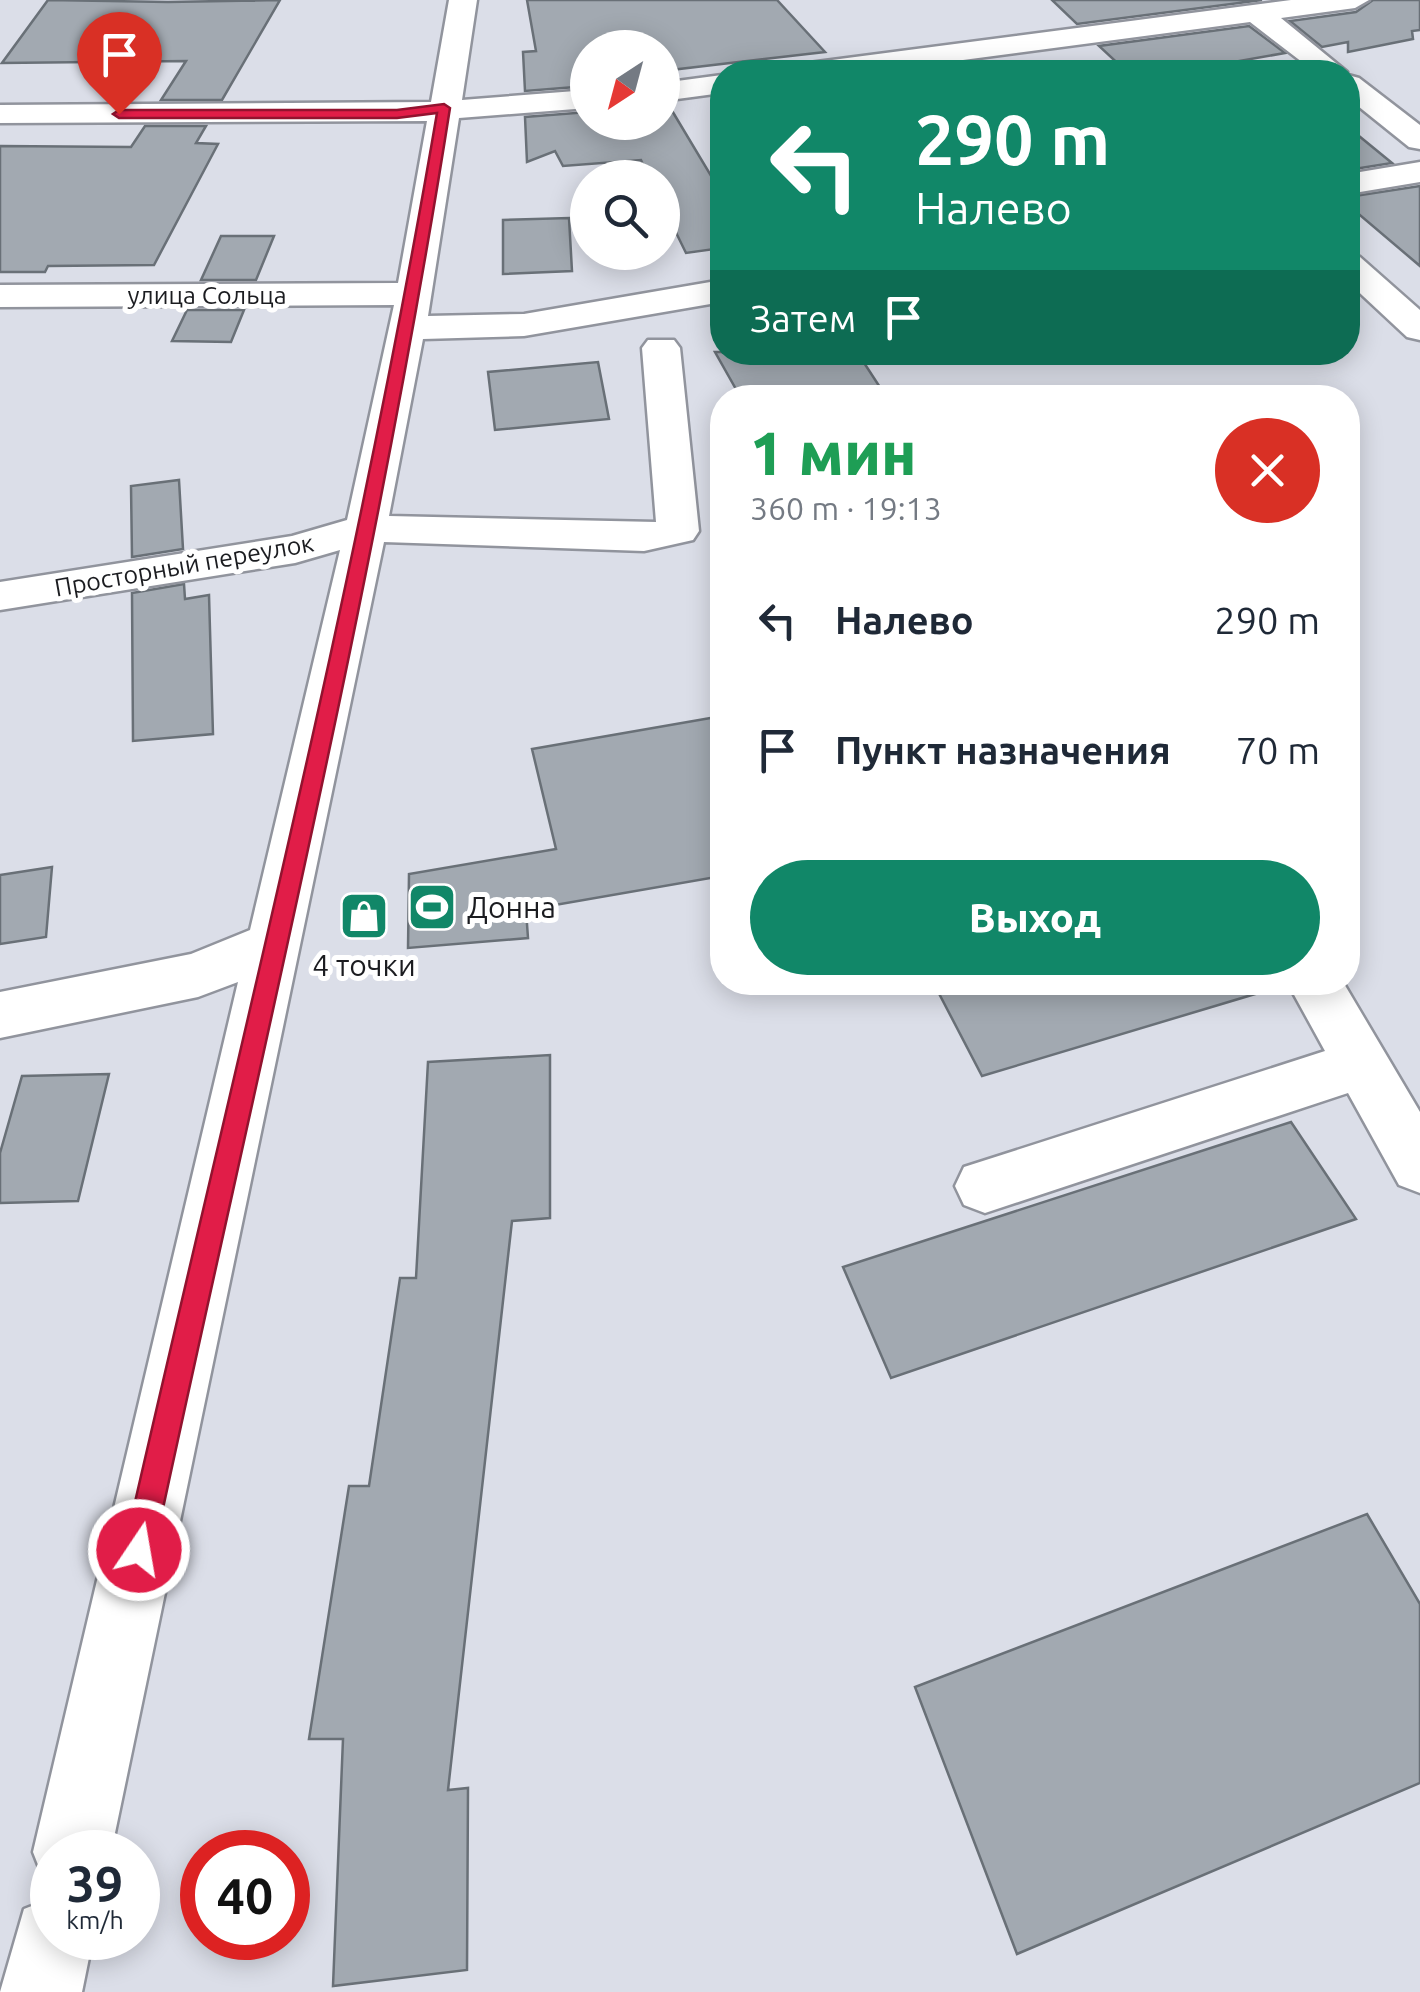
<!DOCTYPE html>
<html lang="ru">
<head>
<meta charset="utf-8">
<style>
  :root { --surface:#fff; --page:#f2f2f3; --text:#1f2937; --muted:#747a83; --accent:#118768 }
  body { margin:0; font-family:Ubuntu,sans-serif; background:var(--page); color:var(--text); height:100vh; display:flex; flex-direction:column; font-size:38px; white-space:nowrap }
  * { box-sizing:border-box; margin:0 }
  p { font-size:32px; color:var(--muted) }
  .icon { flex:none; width:55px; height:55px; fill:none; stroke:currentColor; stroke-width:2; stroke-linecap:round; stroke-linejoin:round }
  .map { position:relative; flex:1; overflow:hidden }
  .drawer { position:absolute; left:710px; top:385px; width:650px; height:610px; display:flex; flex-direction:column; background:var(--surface); border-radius:40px; box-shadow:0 5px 25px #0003 }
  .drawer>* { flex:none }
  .hud { position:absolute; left:710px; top:60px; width:650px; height:305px; border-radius:40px; box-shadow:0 5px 25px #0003; background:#118768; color:#fff; overflow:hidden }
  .needle { width:65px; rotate:216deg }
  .buttons { position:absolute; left:570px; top:30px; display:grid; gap:20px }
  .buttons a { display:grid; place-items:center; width:110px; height:110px; border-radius:50%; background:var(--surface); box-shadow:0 5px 25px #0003; font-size:50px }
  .speed { position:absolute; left:30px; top:1830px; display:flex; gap:20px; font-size:50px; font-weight:700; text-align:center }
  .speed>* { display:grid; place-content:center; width:130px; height:130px; border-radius:50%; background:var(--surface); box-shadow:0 5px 25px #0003; line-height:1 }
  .speed small { font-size:25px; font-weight:400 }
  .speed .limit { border:15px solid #d22; background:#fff; color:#111 }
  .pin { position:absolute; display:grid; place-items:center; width:85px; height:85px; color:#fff; margin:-102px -42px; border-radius:50% 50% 50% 0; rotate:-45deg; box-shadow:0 0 10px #0007 }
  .pin .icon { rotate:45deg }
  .me { position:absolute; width:110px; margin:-55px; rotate:12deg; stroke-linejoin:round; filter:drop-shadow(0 0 8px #0008) }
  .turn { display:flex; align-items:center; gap:35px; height:210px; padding:0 40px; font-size:45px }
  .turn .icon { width:130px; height:130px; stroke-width:2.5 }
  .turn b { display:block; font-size:70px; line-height:85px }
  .then { display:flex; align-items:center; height:95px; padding:0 40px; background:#0003; gap:20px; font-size:38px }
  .round { display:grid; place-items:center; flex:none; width:105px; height:105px; border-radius:52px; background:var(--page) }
  .headline { display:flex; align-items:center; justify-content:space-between; height:170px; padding:0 40px }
  h1 { font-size:60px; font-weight:800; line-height:75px; color:#1e9e55 }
  .action { display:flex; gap:20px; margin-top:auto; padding:20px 40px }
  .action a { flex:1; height:115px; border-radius:60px; background:var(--accent); color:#fff; font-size:40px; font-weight:800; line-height:115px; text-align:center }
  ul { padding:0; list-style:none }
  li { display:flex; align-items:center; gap:30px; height:130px; padding:0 40px }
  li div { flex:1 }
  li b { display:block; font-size:38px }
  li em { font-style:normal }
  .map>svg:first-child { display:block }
</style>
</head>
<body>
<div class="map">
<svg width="1420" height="1992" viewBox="0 0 1420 1992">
  <rect width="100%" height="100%" fill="#dbdee8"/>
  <!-- building -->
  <g fill="#a2a9b1" stroke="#697077" stroke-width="2.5">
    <path d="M48,0l120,2 112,-2 -58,100h-61l25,-39 -184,2z"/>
    <path d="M527,0h250l48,52 -163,19v-23h-74v38l-63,5 -2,-39 13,-1z"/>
    <path d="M1052,0h210l-185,24z"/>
    <path d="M1373,0h47v30l-8,1 1,8 -65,13v-10l-26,5 -32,-26 66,-9z"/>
    <path d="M1249,26l36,27 -108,19h-50l-28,-26z"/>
    <path d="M668,104l54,90v54l-36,5 -24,-49v-26h-13l-8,-18 -78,6 -8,-15 -28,11 -2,-45 63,-5v10h74v-17z"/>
    <path d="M145,126h61l-10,17 22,1 -64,121 -106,1 -3,6h-45v-126l131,1z"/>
    <path d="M1348,127l44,36 -44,7z"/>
    <path d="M1420,186v80l-72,-61v-8z"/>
    <path d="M569,218l3,53 -69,3v-54z"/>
    <path d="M221,236h53l-18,44h-55z"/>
    <path d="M187,310h57l-13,32 -59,-1z"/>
    <path d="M715,352h142l30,46h-146z"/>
    <path d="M598,362l11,57 -114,11 -7,-58z"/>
    <path d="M179,480l4,69 -51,8 -1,-71z"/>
    <path d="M184,584l1,15 24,-4 4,139 -80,7 -1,-148z"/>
    <path d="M722,716v160l-196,34 2,28 -120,10 1,-74 147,-25 -24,-100z"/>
    <path d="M52,867l-6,70 -46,7v-69z"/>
    <path d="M933,982h320l2,12 -273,82z"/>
    <path d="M550,1055v163l-38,3 -64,569 20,-2 -1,182 -134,16 10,-247h-34l40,-253h20l31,-208h16l12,-216z"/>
    <path d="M109,1074l-31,127 -78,2v-50l22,-77z"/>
    <path d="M1291,1122l65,97 -465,159 -48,-111z"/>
    <path d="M1367,1514l53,90v179l-403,171 -102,-267z"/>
  </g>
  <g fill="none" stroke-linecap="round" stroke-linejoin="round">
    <!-- minor casing -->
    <g stroke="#91949d" stroke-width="5">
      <g id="minor">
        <path d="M449,0h28l-15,100 126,-10v18l-129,10 -31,198 96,-2 198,-34v22l-198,34 -101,3 -34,177 267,6 -14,-174 6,-8h26l6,8 19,183 -6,9 -49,11 -260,-9 -273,1310h-59v31l-8,-3 -11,-28 205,-870 -40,15 -198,41v-46l191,-38 59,-24 90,-380 -45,13 -295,47v-28l292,-46 55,-16 47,-215 -394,2v-22l398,-2 29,-162 -427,2v-18l431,-3z"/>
        <path d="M1291,0h78l-14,8 -74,10 66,54h-32l-65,-50 -378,50h-78l15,-9z"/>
        <path d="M722,75v18l-60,8v-18z"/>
        <path d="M1348,75l11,3 61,47v24l-11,-2 -61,-49z"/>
        <path d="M1420,162v20l-72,12v-20z"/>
        <path d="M1348,254l12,3 60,53v30l-13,-3 -59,-55z"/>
        <path d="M1287,982h56l77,130v81l-21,-8 -51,-92 -363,120 -21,-8 -9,-19 9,-19 361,-116z"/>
        <path d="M52,1898v40h41l-11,54h-82l24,-83z"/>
      </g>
    </g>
    <!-- minor -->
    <use href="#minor" fill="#fff" fill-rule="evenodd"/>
  </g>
  <!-- route -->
  <path fill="#e11d48" stroke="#92132f" stroke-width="2.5" d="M444,104l6,4c-76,484 -193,963 -296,1442l-5,10 -10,4 -10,-4 -5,-10c109,-478 231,-954 313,-1437l-40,5h-278l-6,-4 6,-4h278z"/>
  <!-- icons -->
  <defs>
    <g id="stadium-square" transform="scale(2.5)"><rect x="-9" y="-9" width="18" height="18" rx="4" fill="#118768" stroke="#fff"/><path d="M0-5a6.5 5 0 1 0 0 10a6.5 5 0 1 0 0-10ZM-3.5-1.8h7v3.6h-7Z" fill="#fff"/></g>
    <g id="shop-square" transform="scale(2.5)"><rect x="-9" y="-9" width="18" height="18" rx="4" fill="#118768" stroke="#fff"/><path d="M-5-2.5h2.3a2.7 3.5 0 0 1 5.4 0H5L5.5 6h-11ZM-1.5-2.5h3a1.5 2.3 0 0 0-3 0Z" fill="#fff"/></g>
  </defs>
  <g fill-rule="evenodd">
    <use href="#stadium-square" x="432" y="907"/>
    <use href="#shop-square" x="364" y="916"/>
  </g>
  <g text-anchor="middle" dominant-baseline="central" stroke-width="10" stroke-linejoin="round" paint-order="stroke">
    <!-- far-street labels -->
    <g font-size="25" fill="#1b1c20" stroke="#fff">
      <text x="207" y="295">улица Сольца</text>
      <text transform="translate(184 565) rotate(-10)">Просторный переулок</text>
    </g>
    <!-- poi labels -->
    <g font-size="30" fill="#1b1c20" stroke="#fff" text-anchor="start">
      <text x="467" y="907">Донна</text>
      <text x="364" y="965" text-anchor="middle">4 точки</text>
    </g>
  </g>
</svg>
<div class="buttons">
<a><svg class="needle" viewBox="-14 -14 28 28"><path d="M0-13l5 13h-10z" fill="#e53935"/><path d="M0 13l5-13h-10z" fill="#747a83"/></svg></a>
<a><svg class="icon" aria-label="search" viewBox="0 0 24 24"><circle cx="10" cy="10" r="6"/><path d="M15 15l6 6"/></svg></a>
</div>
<div class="speed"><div>39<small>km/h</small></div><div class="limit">40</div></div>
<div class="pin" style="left:119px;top:114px;background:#d93025"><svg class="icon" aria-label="arrive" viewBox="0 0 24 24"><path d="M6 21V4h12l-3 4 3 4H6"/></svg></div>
<svg class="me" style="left:139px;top:1550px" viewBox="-20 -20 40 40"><circle r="17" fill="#e11d48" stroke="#fff" stroke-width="3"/><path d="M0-11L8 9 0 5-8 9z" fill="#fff"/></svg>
<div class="hud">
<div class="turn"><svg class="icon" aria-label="left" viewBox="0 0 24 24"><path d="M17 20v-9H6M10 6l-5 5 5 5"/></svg><div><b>290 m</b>Налево</div></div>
<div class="then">Затем<svg class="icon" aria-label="arrive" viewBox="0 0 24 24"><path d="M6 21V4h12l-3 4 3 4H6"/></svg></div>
</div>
<section class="drawer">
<div class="headline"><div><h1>1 мин</h1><p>360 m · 19:13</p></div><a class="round" style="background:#d93025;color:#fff"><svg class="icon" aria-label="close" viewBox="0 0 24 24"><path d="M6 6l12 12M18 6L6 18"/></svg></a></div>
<ul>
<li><svg class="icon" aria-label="left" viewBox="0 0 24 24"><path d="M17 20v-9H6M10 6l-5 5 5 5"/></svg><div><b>Налево</b></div><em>290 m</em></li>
<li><svg class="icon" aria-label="arrive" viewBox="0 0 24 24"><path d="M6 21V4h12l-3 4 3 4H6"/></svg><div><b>Пункт назначения</b></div><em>70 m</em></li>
</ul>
<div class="action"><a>Выход</a></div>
</section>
</div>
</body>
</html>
